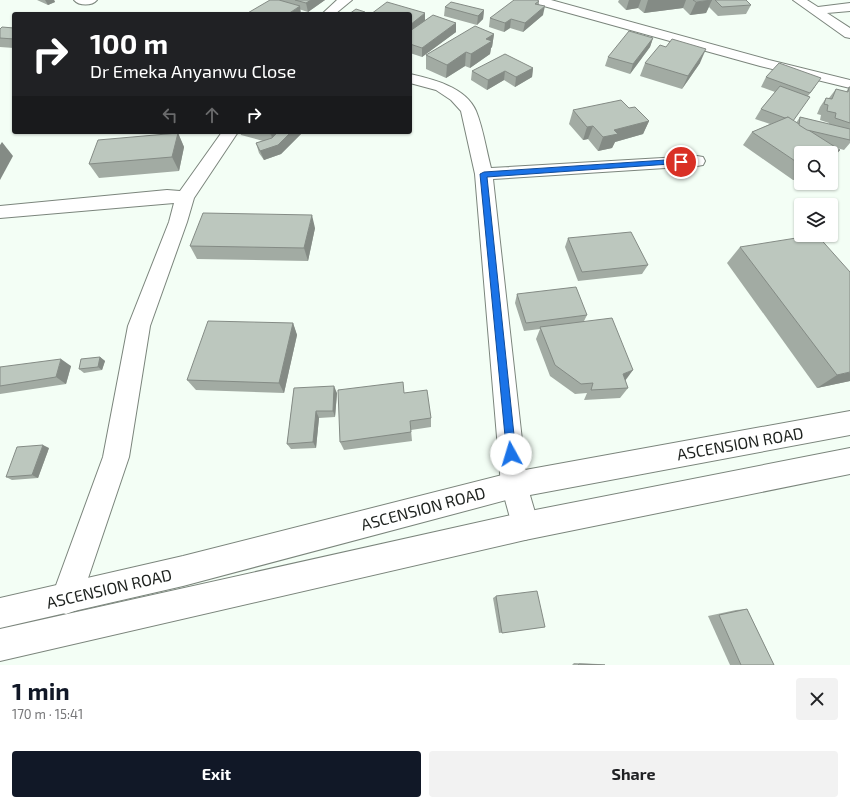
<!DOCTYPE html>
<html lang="en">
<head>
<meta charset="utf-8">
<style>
  :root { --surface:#fff; --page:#f2f2f2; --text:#202124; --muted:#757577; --accent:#111827 }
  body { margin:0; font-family:"Exo 2",sans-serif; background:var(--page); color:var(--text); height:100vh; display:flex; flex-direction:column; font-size:15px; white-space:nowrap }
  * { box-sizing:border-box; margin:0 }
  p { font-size:13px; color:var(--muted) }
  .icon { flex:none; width:22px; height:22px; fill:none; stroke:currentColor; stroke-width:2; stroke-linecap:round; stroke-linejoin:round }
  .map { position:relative; height:665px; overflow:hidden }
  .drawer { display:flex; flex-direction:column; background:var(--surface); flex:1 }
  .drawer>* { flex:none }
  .top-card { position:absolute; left:12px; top:12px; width:400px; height:122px; border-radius:4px; box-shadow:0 1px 3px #0004; background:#202124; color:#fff; overflow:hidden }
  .fabs { position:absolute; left:794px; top:146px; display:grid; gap:8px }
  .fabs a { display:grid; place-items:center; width:44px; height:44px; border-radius:4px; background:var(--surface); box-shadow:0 1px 3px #0004; font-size:20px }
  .pin { position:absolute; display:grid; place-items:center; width:34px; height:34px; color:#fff; margin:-17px; border:2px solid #fff; border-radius:50%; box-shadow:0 1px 4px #0007 }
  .me { position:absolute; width:44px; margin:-22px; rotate:354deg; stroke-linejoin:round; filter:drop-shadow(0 0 3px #0008) }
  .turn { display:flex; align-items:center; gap:14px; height:84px; padding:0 12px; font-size:18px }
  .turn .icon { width:52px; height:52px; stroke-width:2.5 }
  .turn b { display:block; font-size:28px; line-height:34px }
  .lanes { display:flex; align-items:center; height:38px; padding:0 12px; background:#0003; justify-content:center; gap:20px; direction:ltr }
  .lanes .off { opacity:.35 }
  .round { display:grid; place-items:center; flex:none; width:42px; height:42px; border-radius:4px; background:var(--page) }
  .overview { display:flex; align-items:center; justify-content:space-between; height:68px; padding:0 12px }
  h1 { font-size:24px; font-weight:700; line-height:30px; color:var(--accent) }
  .cta { display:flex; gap:8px; margin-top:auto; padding:8px 12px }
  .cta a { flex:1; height:46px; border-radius:4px; background:var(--accent); color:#fff; font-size:16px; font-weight:700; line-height:46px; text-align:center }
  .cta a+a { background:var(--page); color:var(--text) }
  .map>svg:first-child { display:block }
</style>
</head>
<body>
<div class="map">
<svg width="850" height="665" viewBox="0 0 850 665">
  <rect width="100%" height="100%" fill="#f3fef5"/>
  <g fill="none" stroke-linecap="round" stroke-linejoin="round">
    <!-- minor casing -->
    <g stroke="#7b857c" stroke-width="2">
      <g id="minor">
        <path d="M74,0h23c-5,6 -18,6 -23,0z"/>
        <path d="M337,0h15l-17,14h-13z"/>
        <path d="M531,0h20l218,60 81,20v8l-90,-22 -227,-63z"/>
        <path d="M793,0h14l11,7 32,-4v8l-23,2 23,15v10l-5,-1z"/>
        <path d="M410,74c22,5 56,13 66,37 7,17 10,38 15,57l206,-12 6,1 2,4 -2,4 -6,1 -204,13 34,306 12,41 -4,10 -10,4 -10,-4 -14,-51 -26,-311 -14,-63 -10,-11 -15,-10 -26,-7z"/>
        <path d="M222,132h16l-44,66 -7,24 -37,104 -21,131 -48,142 -4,11 -11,4 -11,-4 -4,-11 52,-142 25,-131 41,-104 5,-19 -174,15v-12l167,-16 13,1z"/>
      </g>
    </g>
    <!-- major casing -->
    <g stroke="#7b857c" stroke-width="2">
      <g id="major">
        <path d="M850,411v24l-336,63 -331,88 -183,42v-30l183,-42 331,-84z"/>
        <path d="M850,448v26l-325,66 -525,121v-32l525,-117z"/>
      </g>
    </g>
    <!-- minor -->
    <use href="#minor" fill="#fff" fill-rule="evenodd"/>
    <!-- major -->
    <use href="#major" fill="#fff" fill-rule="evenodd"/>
  </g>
  <!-- wall -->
  <g fill="#a2aba3">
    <path d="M37,0h17l1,2 -7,3z"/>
    <path d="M270,0h55l-17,12z"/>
    <path d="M619,0h127l5,5 -5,9 -28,2 -9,-9 -3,6 -16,2 -7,-7 -39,5 -6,-5 -12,2 -8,-8z"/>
    <path d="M539,1v4l4,10 -20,17 -13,-4 -6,4 -15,-5 1,-9z"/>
    <path d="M445,7l39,3 -1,9 -6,6 -33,-9z"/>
    <path d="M410,14l15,6 31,3v9l-34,25 -12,-4z"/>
    <path d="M14,28v20l-14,-1v-18z"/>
    <path d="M494,34l-2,13 -1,1 -1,6 -20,14 -5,-2 -19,12 -20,-9v-14z"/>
    <path d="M653,38l-3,9 -20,27 -25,-8 3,-9z"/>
    <path d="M645,63h55l-18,26 -42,-13z"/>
    <path d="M533,68l-1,9 -17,10 -11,-7 -17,10 -16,-10 1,-9z"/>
    <path d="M766,77l49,10 -7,9 -15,25 3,2 4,-6 29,7v-1l-9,-3 1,-5 -4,-1 3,-7 6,-9h3l7,-9 10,3 3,-5h1v56l-6,7 -7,-2 -36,5v23l-8,4 -50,-35 9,-13 18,-8 -15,-5 6,-10 14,-17 -14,-5z"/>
    <path d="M629,108l20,13 -6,13 -28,8 -3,6 -14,3 -10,-12 -5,1 -14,-16 4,-14z"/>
    <path d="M240,132h63l-22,22 -17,6 -5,-7 -3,-10 7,-2 -22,-6z"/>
    <path d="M178,133l6,14 -5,24 -80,7 -10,-14z"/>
    <path d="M315,228l-7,33 -111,-2 -7,-13z"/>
    <path d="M568,238l80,27 -6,9 -64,7 -13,-34z"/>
    <path d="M740,247l110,134 -33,7 -90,-125z"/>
    <path d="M517,294l70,21 -3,6 41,60 3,7 -8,10 -36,2 3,-7 -12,1 -25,-18 -14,-37 4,-10 -16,2 -9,-28z"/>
    <path d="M293,323l4,12 -13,58 -88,-3 -9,-10z"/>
    <path d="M100,357l5,4 -3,9 -18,3 -5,-4z"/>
    <path d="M71,366l-5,18 -66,10v-27z"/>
    <path d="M294,388l43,5 -2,24 -16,1 -3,30 -25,1 -4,-5z"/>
    <path d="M404,393l27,25v9l-20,3 1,11 -68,9 -4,-8z"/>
    <path d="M49,448l-11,30 -26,2 -6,-3z"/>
    <path d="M496,596l49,31 -46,6 -6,-35z"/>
    <path d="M747,609l27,56h-44l-22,-49 28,-6z"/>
    <path d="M574,663l24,1 7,1h-33z"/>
  </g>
  <!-- shaded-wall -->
  <g fill="#848b85">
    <path d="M45,0h9l1,2 -7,3z"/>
    <path d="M311,0h14l-17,12 -2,-9z"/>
    <path d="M629,0h12l-3,8 -12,2z"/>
    <path d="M648,0h38l-3,8 -39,5z"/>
    <path d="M712,0l-6,13 -16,2 6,-13z"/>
    <path d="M300,6l1,8h-13z"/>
    <path d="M545,6l-2,9 -20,17 2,-9z"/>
    <path d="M484,10l-1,9 -6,6 1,-9z"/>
    <path d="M425,13v9l-15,13v-10z"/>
    <path d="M511,19l-1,9 -6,4 1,-9z"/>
    <path d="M456,23v9l-34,25v-9z"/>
    <path d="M494,34l-2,13 -1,1 -1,6 -20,14 1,-14 15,-15z"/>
    <path d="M653,38l-3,9 -20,27 3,-10z"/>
    <path d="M706,49l-6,14 -18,26 6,-13z"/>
    <path d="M466,52l-1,14 -19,12 1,-13z"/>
    <path d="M533,68l-1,9 -17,10 1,-10z"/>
    <path d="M505,71l-1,9 -17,10 1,-10z"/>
    <path d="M649,121l-6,13 -28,8 -3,6 -14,3 5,-14 11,-7z"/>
    <path d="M593,126l-5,13 -5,1 4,-13z"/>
    <path d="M272,132h12l-11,11 -2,-9z"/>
    <path d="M291,132h12l-22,22 -17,6 -4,-9z"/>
    <path d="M178,133l6,14 -5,24 -7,-14z"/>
    <path d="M2,142l11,14 -13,24v-35z"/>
    <path d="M840,150l-9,11v-7z"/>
    <path d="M801,169v7l-8,4z"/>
    <path d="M312,215l3,13 -7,33 -4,-13z"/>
    <path d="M293,323l4,12 -13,58 -5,-10z"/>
    <path d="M100,357l5,4 -3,9 -4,-3z"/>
    <path d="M61,359l10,7 -5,18 -10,-7z"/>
    <path d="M633,370l-8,11 -2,-7z"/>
    <path d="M850,372v9l-33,7 20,-13z"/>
    <path d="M334,386l3,7 -2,24 -2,-6z"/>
    <path d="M316,411l3,7 -3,30 -3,-6z"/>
    <path d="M43,445l6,3 -11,30 -6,-3z"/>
  </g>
  <!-- building -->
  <g fill="#bcc7be" stroke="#848b85">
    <path d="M270,0h9l21,6 -12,8h-42z"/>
    <path d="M295,0h16l-5,3z"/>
    <path d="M514,0h23l2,1 -4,3 10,2 -20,17 -14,-4 -6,4 -15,-5z"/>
    <path d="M693,0h19l-16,2z"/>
    <path d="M715,0h31l5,5 -29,2z"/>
    <path d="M387,2l38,11 -15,12v-11h-39z"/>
    <path d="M451,2l33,8 -6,6 -33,-9z"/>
    <path d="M356,9l9,3 -3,2h-13z"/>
    <path d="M433,15l23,8 -34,25 -12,-4v-13z"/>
    <path d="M475,26l19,8 -8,5 6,2 -21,13 -5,-2 -19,13 -21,-10z"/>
    <path d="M2,27l12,1v11l-14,-1v-9z"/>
    <path d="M629,31l24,7 -20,26 -25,-7z"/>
    <path d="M672,39l34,10 -18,27 -43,-13 15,-18 6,2z"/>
    <path d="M505,54l28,14 -17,9 -11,-6 -17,9 -16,-9z"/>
    <path d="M779,63l42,15 -11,15 -44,-16z"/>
    <path d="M780,86l30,11 -17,24 -5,-4 -3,1 -24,-9z"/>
    <path d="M849,87h1v36l-15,-5 1,-5 -9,-2 1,-6 -4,-1 2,-6 6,1 4,-10 12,3z"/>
    <path d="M621,100l8,8 6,-1 14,14 -35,9 4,4 -15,3 -10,-11 -6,1 -14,-17z"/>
    <path d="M788,117l52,33 -9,4v-1h-30v12l-49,-33z"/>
    <path d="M800,117l50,12v11l-43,-10 -8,-5z"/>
    <path d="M264,132h8l-1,2z"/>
    <path d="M278,132h13l-13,13 -18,6 -4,-8 16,-5z"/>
    <path d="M178,133l-6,24 -83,7 9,-24z"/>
    <path d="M203,213l109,2 -8,33 -114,-2z"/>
    <path d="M631,232l17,33 -66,7 -14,-34z"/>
    <path d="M815,235h2l33,37v100l-13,3 -97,-128z"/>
    <path d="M576,287l11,28 -61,8 -9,-29z"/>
    <path d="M612,318l21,52 -10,4 5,14 -37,2 2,-7 -12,1 -26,-19 -15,-38z"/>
    <path d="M208,321l85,2 -14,60 -92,-3z"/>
    <path d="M100,357l-2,10 -19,2 2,-10z"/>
    <path d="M61,359l-5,18 -56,9v-19z"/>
    <path d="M403,382l1,11 23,-3 4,28 -21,3 1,11 -71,10 -2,-52z"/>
    <path d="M334,386l-1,25h-17l-3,31 -26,2 7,-56z"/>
    <path d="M43,445l-11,30 -26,2 11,-30z"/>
    <path d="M537,591l8,36 -43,6 -6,-37z"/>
    <path d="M747,609l27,56h-33l-22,-50z"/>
    <path d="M579,664l26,1h-27z"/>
  </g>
  <!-- route -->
  <path fill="#1a73e8" stroke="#114b97" d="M681,159l3,1v3l-197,14 29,277 -2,3 -3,2 -4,-2 -27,-283 4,-2z"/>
  <g text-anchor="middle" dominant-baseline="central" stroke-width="3" stroke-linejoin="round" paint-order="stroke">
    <!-- near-street labels -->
    <g font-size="16" fill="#1e221f" stroke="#fff">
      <text transform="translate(740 443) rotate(-10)">ASCENSION ROAD</text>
      <text transform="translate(423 508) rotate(-15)">ASCENSION ROAD</text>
      <text transform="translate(109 588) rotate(-13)">ASCENSION ROAD</text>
    </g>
  </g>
</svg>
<div class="fabs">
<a><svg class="icon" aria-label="search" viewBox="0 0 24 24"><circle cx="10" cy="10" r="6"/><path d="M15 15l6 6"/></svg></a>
<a><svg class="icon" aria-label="layers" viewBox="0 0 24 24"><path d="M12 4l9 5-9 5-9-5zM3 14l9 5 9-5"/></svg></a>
</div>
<div class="pin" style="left:681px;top:162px;background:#d93025"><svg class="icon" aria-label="arrive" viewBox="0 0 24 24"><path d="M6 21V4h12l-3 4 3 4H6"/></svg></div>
<svg class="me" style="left:511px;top:454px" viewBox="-20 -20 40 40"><circle r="19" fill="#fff"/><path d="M0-13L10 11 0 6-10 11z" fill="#1a73e8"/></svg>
<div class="top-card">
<div class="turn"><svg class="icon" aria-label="right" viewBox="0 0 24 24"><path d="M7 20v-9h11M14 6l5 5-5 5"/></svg><div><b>100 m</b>Dr Emeka Anyanwu Close</div></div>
<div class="lanes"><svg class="icon off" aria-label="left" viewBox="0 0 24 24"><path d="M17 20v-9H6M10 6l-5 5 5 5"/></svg><svg class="icon off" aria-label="ahead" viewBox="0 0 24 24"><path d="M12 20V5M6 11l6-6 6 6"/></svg><svg class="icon" aria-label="right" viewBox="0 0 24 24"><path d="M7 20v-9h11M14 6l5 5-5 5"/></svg></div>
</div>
</div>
<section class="drawer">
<div class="overview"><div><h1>1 min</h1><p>170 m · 15:41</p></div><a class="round"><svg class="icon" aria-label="close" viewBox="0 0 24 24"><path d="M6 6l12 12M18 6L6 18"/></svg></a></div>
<div class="cta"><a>Exit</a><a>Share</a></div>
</section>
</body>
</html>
